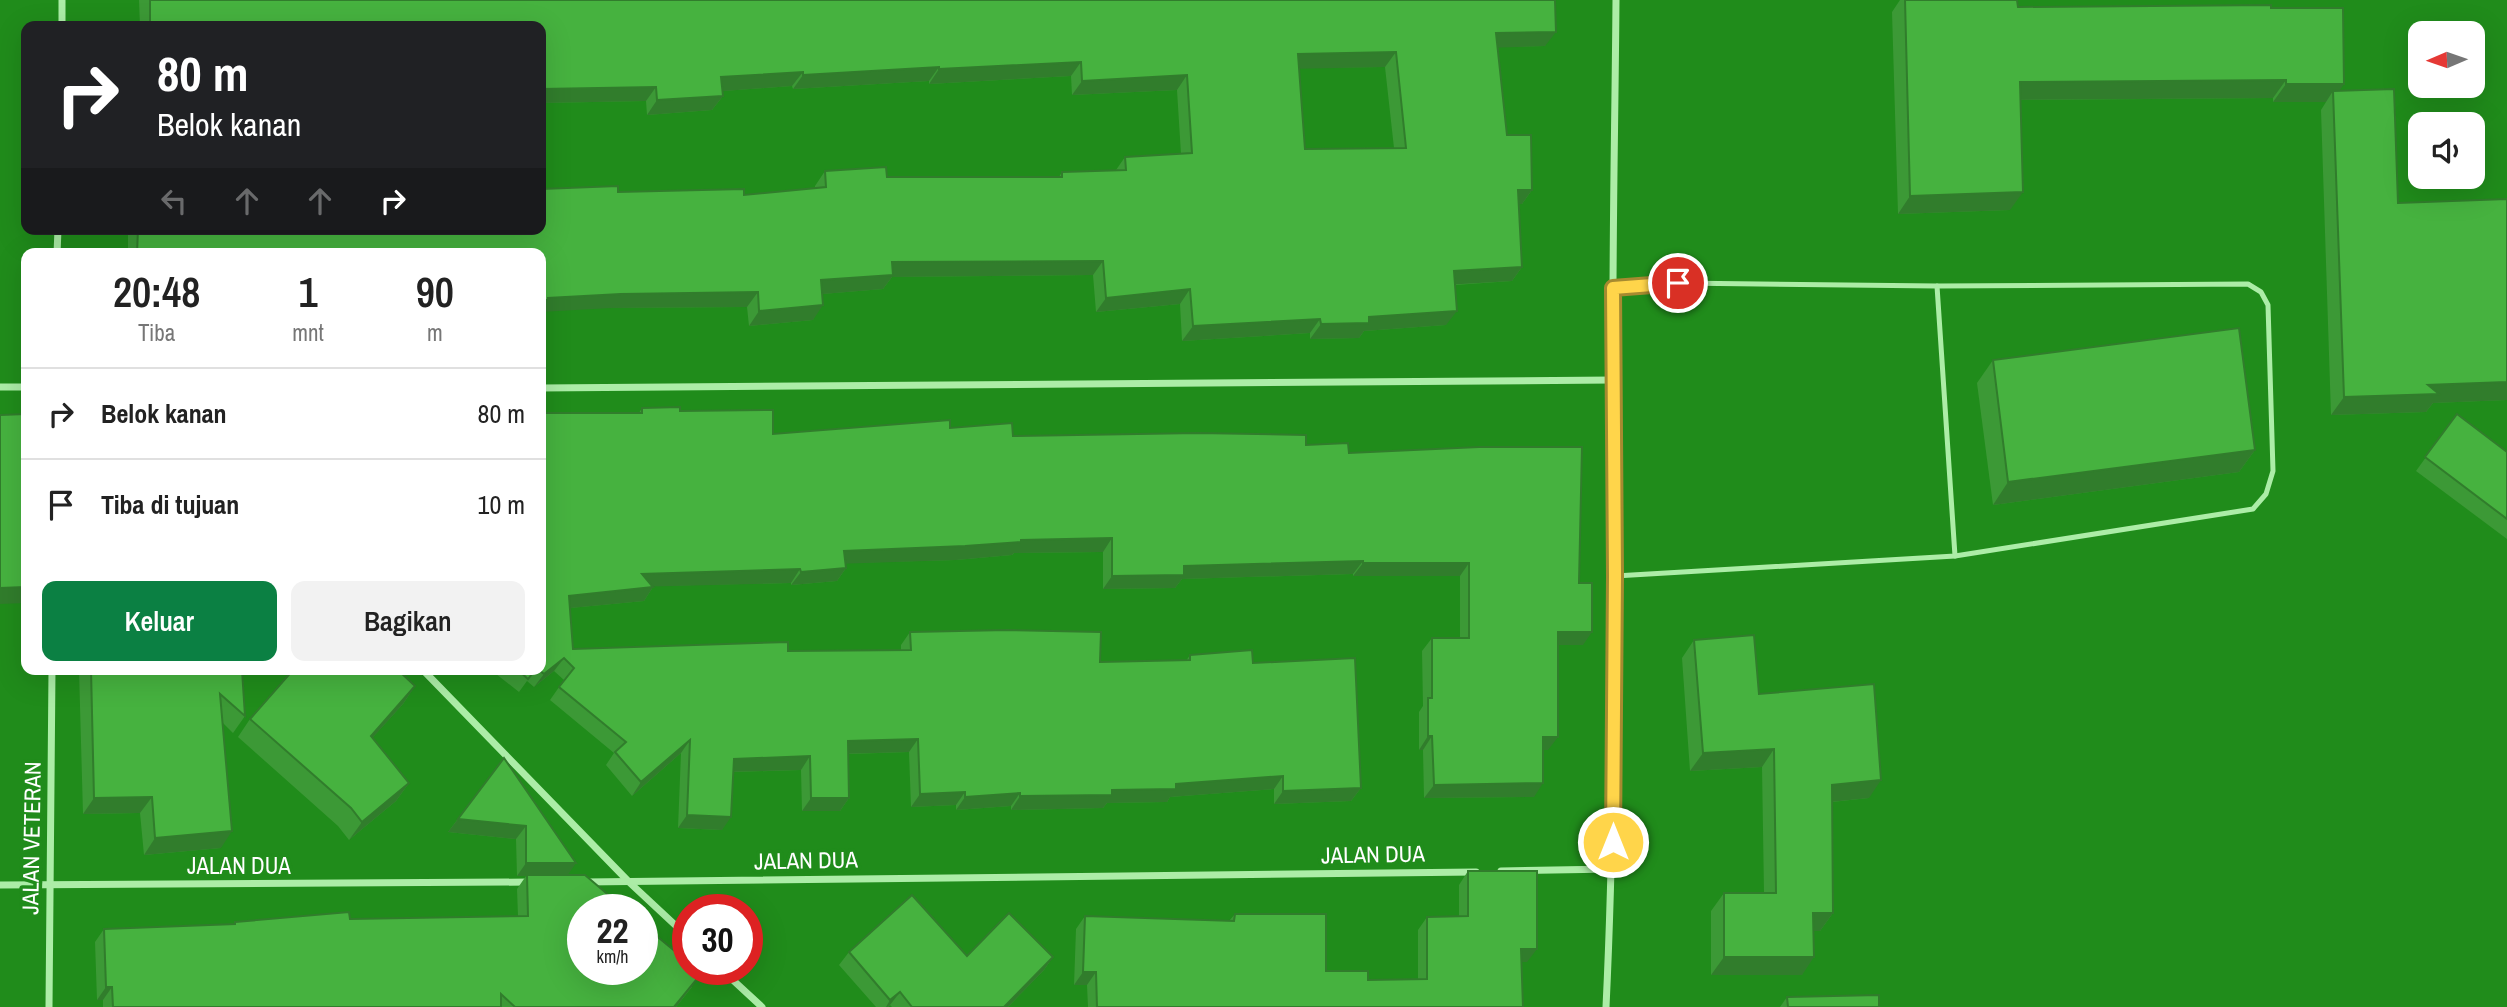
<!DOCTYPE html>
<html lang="id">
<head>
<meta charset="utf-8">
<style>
  :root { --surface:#fff; --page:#f2f2f2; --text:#222; --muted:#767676; --line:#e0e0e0; --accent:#0b8043 }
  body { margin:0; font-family:"Archivo Narrow",sans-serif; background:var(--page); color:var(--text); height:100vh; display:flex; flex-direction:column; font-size:26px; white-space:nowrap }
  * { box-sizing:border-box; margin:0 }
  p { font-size:23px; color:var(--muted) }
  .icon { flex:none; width:38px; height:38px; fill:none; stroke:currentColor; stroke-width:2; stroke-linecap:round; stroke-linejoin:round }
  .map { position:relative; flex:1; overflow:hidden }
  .panel { position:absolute; left:21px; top:248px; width:525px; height:427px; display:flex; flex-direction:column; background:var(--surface); border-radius:14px; box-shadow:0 7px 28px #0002 }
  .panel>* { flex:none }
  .banner { position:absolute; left:21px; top:21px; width:525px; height:214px; border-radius:14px; box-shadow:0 7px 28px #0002; background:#202124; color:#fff; overflow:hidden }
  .needle { width:46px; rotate:268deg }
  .tools { position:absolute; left:2408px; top:21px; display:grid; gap:14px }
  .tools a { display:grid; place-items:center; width:77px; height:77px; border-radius:14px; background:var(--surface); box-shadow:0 7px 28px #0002; font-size:35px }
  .speed { position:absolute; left:567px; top:894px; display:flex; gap:14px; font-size:35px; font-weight:700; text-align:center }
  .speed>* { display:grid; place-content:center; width:91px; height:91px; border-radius:50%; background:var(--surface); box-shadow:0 7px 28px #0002; line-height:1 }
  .speed small { font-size:18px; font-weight:400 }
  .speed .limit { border:10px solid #d22; background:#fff; color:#111 }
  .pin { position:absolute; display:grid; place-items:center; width:60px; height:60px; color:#fff; margin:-30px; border:4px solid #fff; border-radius:50%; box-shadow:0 2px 7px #0007 }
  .me { position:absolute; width:77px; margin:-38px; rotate:0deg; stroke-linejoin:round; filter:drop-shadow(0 0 5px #0008) }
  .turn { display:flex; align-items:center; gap:24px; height:147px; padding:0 21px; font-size:32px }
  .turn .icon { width:91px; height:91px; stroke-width:2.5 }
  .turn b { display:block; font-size:49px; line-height:60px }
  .lanes { display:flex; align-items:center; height:66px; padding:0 21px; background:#0003; justify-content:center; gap:35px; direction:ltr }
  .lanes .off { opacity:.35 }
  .eta { display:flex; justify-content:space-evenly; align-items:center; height:119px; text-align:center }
  .eta b { font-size:42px; font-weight:600; line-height:49px }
  .button { display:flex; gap:14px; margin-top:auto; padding:14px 21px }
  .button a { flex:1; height:80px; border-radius:14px; background:var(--accent); color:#fff; font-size:28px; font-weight:600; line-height:80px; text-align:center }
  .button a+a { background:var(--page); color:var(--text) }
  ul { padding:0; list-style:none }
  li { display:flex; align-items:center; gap:21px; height:91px; padding:0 21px; border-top:2px solid var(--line) }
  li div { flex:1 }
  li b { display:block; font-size:26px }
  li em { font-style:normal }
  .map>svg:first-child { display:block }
</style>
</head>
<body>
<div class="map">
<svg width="2507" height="1007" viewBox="0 0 2507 1007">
  <rect width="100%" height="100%" fill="#208c1b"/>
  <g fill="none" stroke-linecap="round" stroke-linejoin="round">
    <!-- lane -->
    <g stroke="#aceda7" stroke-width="5">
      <path d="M1937,286l18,270"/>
      <path d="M1613,288l65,-5 259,3 311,-2 13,8 7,13 5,166 -7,23 -13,15 -298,47 -340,20"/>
    </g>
    <!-- street -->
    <g stroke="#aceda7" stroke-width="7">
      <path d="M62,26v-26"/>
      <path d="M57,254l1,-25"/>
      <path d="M0,387h26"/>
      <path d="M541,388l1072,-8"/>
      <path d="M423,670l206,212 59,55"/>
      <path d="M1501,871l112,-2"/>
      <path d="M585,882l891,-10"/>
      <path d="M0,885l531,-3"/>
      <path d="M722,970l40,37"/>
      <path d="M49,1007l3,-337"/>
      <path d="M1606,1007c10,-208 8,-417 7,-625 -1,-128 2,-255 3,-382"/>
    </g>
  </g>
  <!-- wall -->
  <g fill="#3c9936" fill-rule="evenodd">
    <path d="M139,0h1416l-10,46 -47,1 9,88 25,55 -10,14h-3l3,63 -10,14 -57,4 -9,40 -82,6 -5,7 -49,1v-6l-128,8 -2,-37 -84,8 -3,-37 -201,2 -9,12 -61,5 -9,26 -64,6 -2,-19 -136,1 -70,-54h-413v-25h413l77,-37 126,3 71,-7v-2l10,-15 62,6h172l3,-5 54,-2 9,-13 56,-3 -4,-64 -105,5 -1,-19 -142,8v-3l-136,8 -1,-3 -70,5 1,5 -11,14 -65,5 -1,-14 -105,2v-77h-401zM1385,67l9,81 -89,1 -6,-81z"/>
    <path d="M1900,0h117l1,7 321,84 59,112 109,-4v201l-74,3 -7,9 -95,3 -10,-305 5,-8h-53v-4l-253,2 -10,110 -112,4 -6,-202z"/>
    <path d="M1993,360l262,90 -16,22 -246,33 -16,-122z"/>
    <path d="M642,408l38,3 93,23 177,-6 63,8 293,9 43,8 230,130 4,62h-25l-10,105h-5l-9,47 -110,1 -1,-48h-4v-38l4,-6 -1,-55 10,-13h28v-62h-107v-2l-171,5 -7,9 -72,1v-37l-89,1 -2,2 -56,5 -110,3v5l-9,13 -46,4v-2l-139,3 1,1 -9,14 -74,7 3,41 215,2 113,-1v-5l9,-13 190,30 86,-1 4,-6 63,8 108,125 -10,13 -77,3v-15l-104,8 -3,5 -60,1 -4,5 -92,2v-4l-55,4v-5l-45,2 -2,-55 -60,2v44l-9,13h-38l-1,-41 -67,2 -12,58 -44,-2 3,-75 -49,43 -26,-31 8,-12 -64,-53 14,-20 -10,-9 -20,16 -7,-6 -8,11 -28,-22h50l98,-257z"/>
    <path d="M2457,414l50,38v87l-91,-68z"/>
    <path d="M1694,640l65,54 110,104 -37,4 1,111 -13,18h-6l-12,44h-91v-64l13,-18h40l-2,-126 -72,4 -8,-113z"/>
    <path d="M79,670h162l4,46 -12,17 -10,-10 -2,125 -77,7 -4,-42 -57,1z"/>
    <path d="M415,686l-12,18 -31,34 37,45 -13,18 -47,39 -11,-14 -100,-89 12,-18z"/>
    <path d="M504,758l64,117 124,112 -16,20h-573v-7h-6l-2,-58 9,-13 130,-5 1,-2 283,-6 -1,-27 9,-13h-9l-1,-37 -68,-7z"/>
    <path d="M1468,871l59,91h-5l1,45h-435l-1,-22h-13l2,-56 9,-13 144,5 6,-7 91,57 42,9h50v-50l9,-13h32v-32z"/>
    <path d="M849,952l118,4 86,1 -9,13 -36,37h-116l-2,-2 -2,2h-12l-37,-42z"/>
    <path d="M1787,997l92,10h-99z"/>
  </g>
  <!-- shaded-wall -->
  <g fill="#317d2c">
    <path d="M1556,32l-11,14 -59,2 10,-15z"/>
    <path d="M1396,52l-11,15 -98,2 11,-15z"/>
    <path d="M1081,62l-10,14 -142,8 10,-15z"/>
    <path d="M939,67l-10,14 -136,8 10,-14z"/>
    <path d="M803,72l-11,14 -81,6 10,-15z"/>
    <path d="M1187,75l-10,15 -105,5 10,-14z"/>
    <path d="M2286,80l-13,18 -266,2 13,-18z"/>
    <path d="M2286,84h58l-10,15 -1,-8 -7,11h-53z"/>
    <path d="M656,87l-10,14 -105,2v-14z"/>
    <path d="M723,96l-11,14 -65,5 10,-15z"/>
    <path d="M1518,190h14l-10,14 -14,1z"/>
    <path d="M2023,192l-13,18 -112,4 12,-18z"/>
    <path d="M1103,261l-10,14 -201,2 -9,12 -72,6 10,-15 71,-18z"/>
    <path d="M1522,267l-10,14 -68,4 10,-14z"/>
    <path d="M1190,289l-10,15 -84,8 10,-14z"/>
    <path d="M758,292l-11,15 -136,1 -70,4v-12l7,-2 73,-4z"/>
    <path d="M823,305l-10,15 -64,6 10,-15z"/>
    <path d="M1457,311l-11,14 -82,6 -5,7 -49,1 11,-15 48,-7z"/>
    <path d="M1320,319l-10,14 -128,8 11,-15z"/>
    <path d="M2507,382v18l-74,3 -7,9 -95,3 13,-18 84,-12z"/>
    <path d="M2255,450l-16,22 -246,33 15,-23z"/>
    <path d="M1112,538l-9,14 -89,1 -2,2 -56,5 -121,4 9,-13 177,-11z"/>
    <path d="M1363,561l-10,13 -171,5 -7,9 -72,1 9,-13 72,-10z"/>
    <path d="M1363,563h106l-9,13h-107z"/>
    <path d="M846,568l-9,13 -46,4 10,-13z"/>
    <path d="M800,569l-9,14 -158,4 9,-13z"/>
    <path d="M26,587v16l-26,1v-16z"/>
    <path d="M653,587l-9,14 -84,8 9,-13z"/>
    <path d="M1558,632h34l-9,13h-34z"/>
    <path d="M564,658l-10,13 -20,16 10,-13z"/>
    <path d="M415,686l-12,18 -45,50 13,-18z"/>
    <path d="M1428,736h4l-9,14h-4z"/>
    <path d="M1543,737h15l-10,13h-14z"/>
    <path d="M918,739l-9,13 -70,2 9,-13z"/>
    <path d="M690,740l-9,13 -49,43 9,-14z"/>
    <path d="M1774,749l-12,18 -72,4 13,-18z"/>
    <path d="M810,756l-9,14 -76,2 9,-13z"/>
    <path d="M1283,776l-9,13 -104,8 -3,5 -60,1 -4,5 -92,2 9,-14z"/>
    <path d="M1881,780l-12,18 -49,5 12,-18z"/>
    <path d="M409,783l-13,18 -47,39 13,-18z"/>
    <path d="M1543,783l-9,14 -110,1 10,-13z"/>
    <path d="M1361,788l-10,13 -77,3 9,-13z"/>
    <path d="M965,792l-9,13 -45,2 9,-13z"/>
    <path d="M1020,793l-9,13 -55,4 9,-13z"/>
    <path d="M152,797l-12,16 -57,1 11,-16z"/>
    <path d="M811,798h38l-9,13h-38z"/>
    <path d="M687,815l44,2 -9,13 -44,-2z"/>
    <path d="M458,819l68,7 -10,13 -68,-7z"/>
    <path d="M232,831l-11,17 -77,7 11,-17z"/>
    <path d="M526,863h50l-9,13h-50z"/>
    <path d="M1813,913h20l-13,18h-19z"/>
    <path d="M1521,949h16l-10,13h-15z"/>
    <path d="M1053,957l-9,13 -36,37h-4z"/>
    <path d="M1724,957h90l-12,18h-91z"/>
    <path d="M1083,972h13l-9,13h-13z"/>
    <path d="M701,974l-25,33h-2z"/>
    <path d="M106,987h6l-9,13h-6z"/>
    <path d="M900,992l-10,13 -2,2h-2l4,-7z"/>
  </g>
  <!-- building -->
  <g fill="#46b23f" stroke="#317d2c" stroke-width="2" fill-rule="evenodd">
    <path d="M150,0h1405l1,32 -60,1 11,102h24l1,55h-14l4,77 -68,4 3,40 -88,6v6l-48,1 -1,-5 -127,7 -3,-37 -84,9 -3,-37 -211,1 1,13 -72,5 2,25 -64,6 -1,-19 -137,2 -73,4v2h-7v-46h-404l1,-25h403v-40l77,-3v6l126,-3v6l82,-8 -1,-16 61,-4 1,10h175v-5l64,-2 -1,-13 67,-4 -5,-78 -105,6 -1,-19 -142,7v-2l-136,8v-3l-82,5 2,19 -66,4 -1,-13 -115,2v-63h-391zM1396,52l10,96 -101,1 -7,-95z"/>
    <path d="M1905,0h112l1,7 253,-2v3h72l1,76h-58v-4l-266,2 3,110 -113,4z"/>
    <path d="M2394,89l4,114 109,-4v183l-79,3 11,9 -95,3 -11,-306z"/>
    <path d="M2239,328l16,122 -247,32 -15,-122z"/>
    <path d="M680,407v4l93,-1v24l177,-14v8l62,-5 1,13 185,-3 108,2v10l42,-2 1,10 130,-6h103l-3,136h13v49h-34v105h-15v46l-109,2 -2,-49h-4v-38h4v-60h37v-75h-106v-2l-179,5v9l-72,1v-38l-91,2v2l-56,4 -121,5 2,17 -45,4 -1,-3 -158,5 11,13 -84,9 4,53 215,-7v9l123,-1 -1,-18 98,-2 93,2 -1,30 90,-2v-5l62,-5 1,13 102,-5 6,130 -78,3v-15l-107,8v5l-64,1v5l-92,1v-3l-55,4v-5l-45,2 -2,-55 -70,2 1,57h-38l-1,-42 -76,3 -3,58 -44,-2 3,-75 -49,42 -26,-30 11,-10 -67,-55 15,-19 -10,-10 -20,16 -5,-4h2v-257h101v-5z"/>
    <path d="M26,414v173l-26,1v-173z"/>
    <path d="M2457,414l50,38v67l-82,-62z"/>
    <path d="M1754,635l5,59 115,-10 7,96 -49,5 1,128h-20l1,44h-90v-64h52l-2,-144 -71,4 -9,-113z"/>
    <path d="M91,670h151l3,46 -25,-22 12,137 -77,7 -3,-41 -58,1z"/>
    <path d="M293,670h105l17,16 -44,50 38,47 -47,39 -11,-14 -101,-89z"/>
    <path d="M518,670h17l-7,9z"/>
    <path d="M504,758l72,105h-50v-37l-68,-7z"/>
    <path d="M1468,871h69v78h-16l2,58h-426l-1,-35h-13l2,-56 149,5 1,-7h91v57h42v9l59,-1v-62l41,-1z"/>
    <path d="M527,875h58l41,35h-43v60h59v-46l46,38v8h8l5,4 -27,33h-159l-14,-13v13h-388l-1,-20h-6l-2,-58 131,-5v-2l114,-10 1,7 178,-3z"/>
    <path d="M912,895l55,61 42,-43 44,44 -49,50h-92l-12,-15 -10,8 -41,-48z"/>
    <path d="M1879,995v12h-91l-1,-10z"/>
  </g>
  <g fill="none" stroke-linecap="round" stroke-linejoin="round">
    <!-- route casing -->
    <g stroke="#a68a30" stroke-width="18">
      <path id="route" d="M1613,842l2,-266 -2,-288 65,-5"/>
    </g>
    <!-- route -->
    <use href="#route" stroke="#ffd54a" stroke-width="12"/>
  </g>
  <g text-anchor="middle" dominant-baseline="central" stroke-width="7" stroke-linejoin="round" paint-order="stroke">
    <!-- street labels -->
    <g font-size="23" fill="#fff" stroke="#208c1b">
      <text transform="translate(31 838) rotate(-89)">JALAN VETERAN</text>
      <text transform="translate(1373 854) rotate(-1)">JALAN DUA</text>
      <text transform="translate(806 860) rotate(-1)">JALAN DUA</text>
      <text x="239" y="865">JALAN DUA</text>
    </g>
  </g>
</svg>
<div class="tools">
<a><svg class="needle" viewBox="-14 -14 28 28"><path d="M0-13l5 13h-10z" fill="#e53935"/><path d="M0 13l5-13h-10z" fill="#767676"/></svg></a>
<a><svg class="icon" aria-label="sound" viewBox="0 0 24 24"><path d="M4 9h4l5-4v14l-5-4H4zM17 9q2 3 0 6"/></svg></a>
</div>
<div class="speed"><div>22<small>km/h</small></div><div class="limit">30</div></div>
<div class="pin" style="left:1678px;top:283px;background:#d93025"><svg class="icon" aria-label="arrive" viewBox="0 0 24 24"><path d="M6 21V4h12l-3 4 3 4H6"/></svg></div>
<svg class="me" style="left:1613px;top:842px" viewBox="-20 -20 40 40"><circle r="17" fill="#ffd54a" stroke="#fff" stroke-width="3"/><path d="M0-11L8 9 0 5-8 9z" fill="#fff"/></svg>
<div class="banner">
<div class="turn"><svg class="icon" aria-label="right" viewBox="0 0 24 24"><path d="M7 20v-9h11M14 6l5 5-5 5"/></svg><div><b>80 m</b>Belok kanan</div></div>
<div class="lanes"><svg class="icon off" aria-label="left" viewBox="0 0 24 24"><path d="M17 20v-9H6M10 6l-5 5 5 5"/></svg><svg class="icon off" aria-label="ahead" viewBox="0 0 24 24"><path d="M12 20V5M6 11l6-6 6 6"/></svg><svg class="icon off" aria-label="ahead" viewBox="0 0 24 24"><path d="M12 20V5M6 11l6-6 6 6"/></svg><svg class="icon" aria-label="right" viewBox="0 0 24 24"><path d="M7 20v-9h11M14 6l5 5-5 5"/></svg></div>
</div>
<section class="panel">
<div class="eta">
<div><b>20:48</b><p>Tiba</p></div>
<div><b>1</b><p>mnt</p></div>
<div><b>90</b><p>m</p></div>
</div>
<ul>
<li><svg class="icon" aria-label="right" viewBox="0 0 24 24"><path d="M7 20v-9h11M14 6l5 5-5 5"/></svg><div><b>Belok kanan</b></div><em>80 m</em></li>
<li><svg class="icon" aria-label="arrive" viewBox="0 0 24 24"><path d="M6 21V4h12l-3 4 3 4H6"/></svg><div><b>Tiba di tujuan</b></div><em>10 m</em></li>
</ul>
<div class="button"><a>Keluar</a><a>Bagikan</a></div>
</section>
</div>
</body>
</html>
